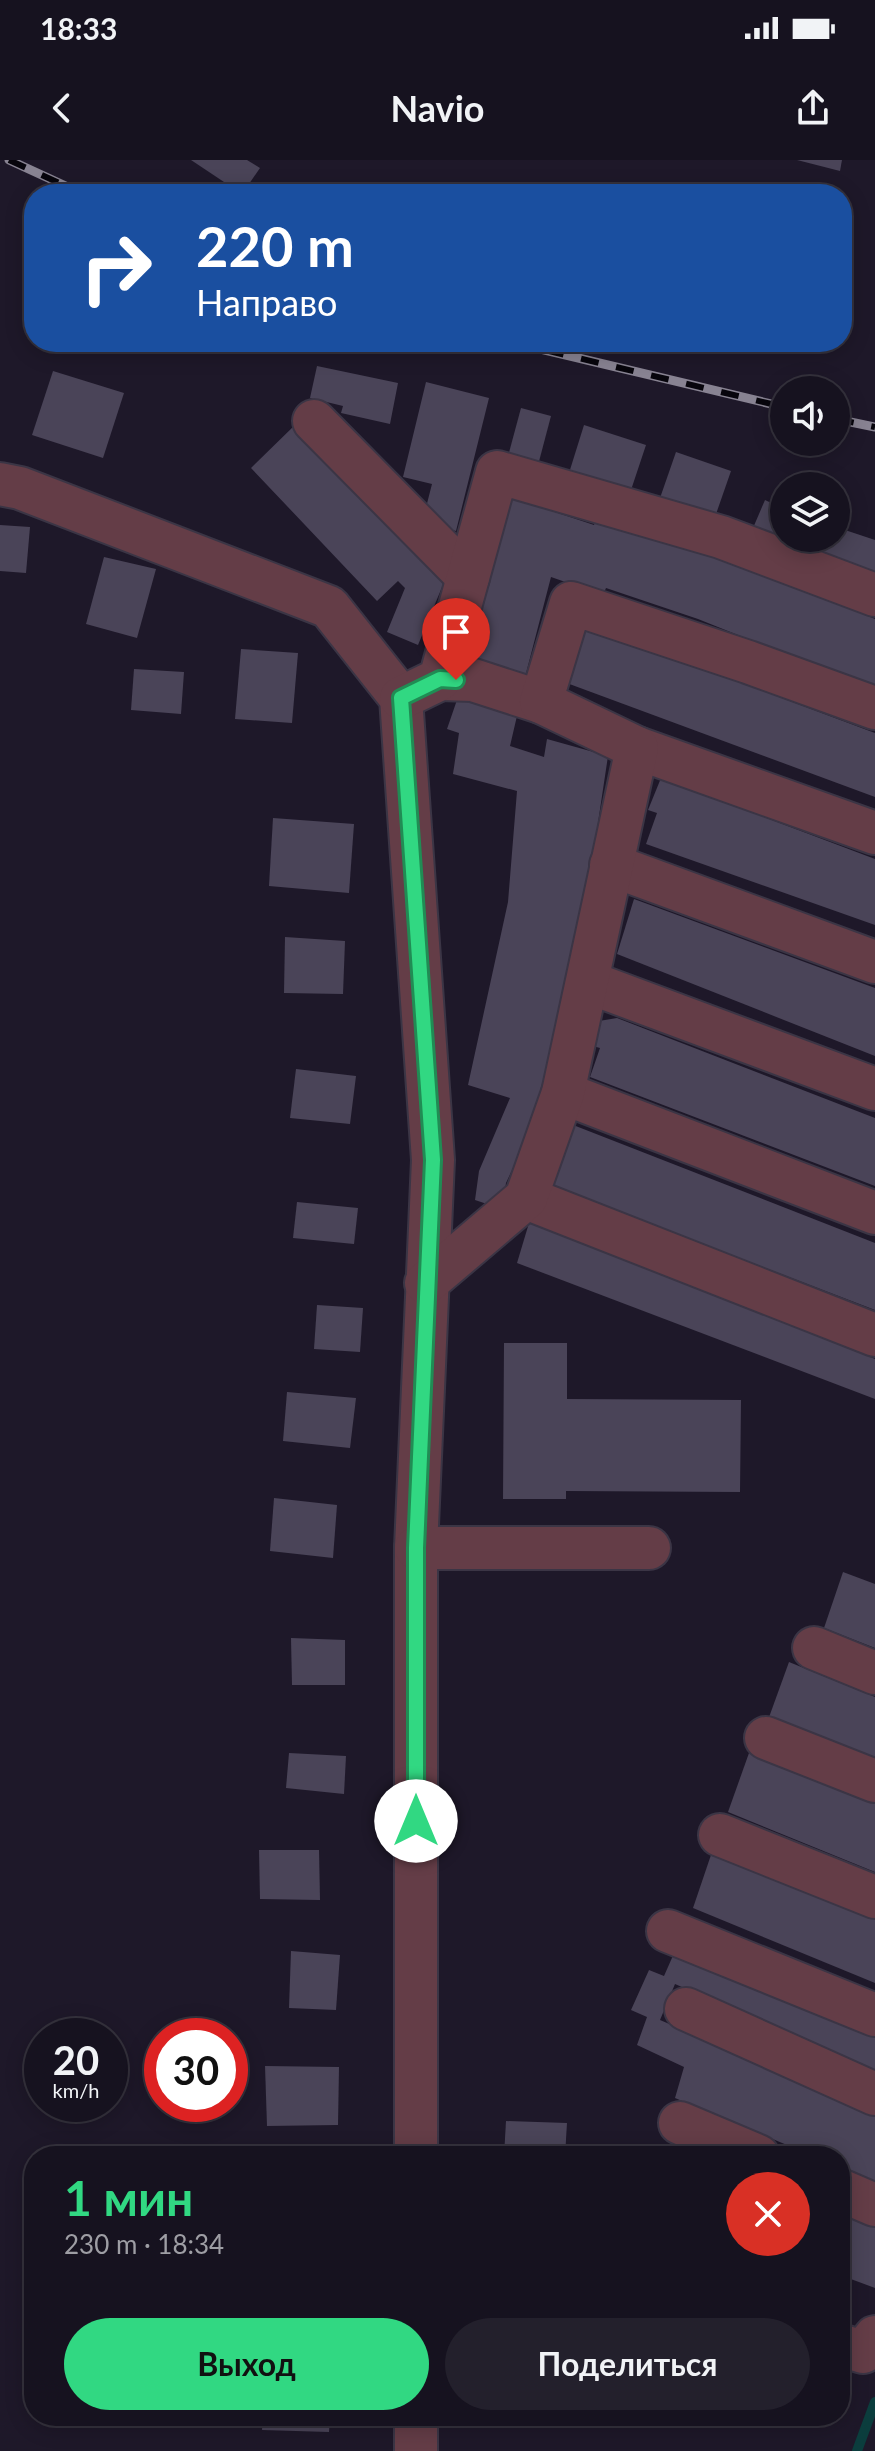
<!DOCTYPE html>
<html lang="ru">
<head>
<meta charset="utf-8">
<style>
  :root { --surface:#16121f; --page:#23202c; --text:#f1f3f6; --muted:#9e9ea4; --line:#35323d; --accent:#31d882 }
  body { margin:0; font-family:Lato,sans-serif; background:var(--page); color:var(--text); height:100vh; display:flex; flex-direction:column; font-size:30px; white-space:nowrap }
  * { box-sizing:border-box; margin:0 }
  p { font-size:26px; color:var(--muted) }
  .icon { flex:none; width:44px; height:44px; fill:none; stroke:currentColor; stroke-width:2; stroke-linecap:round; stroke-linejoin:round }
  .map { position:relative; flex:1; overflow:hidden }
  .panel { position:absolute; left:24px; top:1986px; width:826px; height:280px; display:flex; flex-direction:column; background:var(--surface); border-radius:32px; box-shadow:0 4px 20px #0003,0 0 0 2px var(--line) }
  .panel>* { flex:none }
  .banner { position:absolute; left:24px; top:24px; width:828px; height:168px; border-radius:32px; box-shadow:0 4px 20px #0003,0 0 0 2px var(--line); background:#1a4fa0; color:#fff; overflow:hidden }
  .controls { position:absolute; left:770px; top:216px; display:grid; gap:16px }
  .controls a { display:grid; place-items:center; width:80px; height:80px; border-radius:50%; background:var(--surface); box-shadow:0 4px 20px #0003,0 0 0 2px var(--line); font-size:40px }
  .speed { position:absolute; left:24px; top:1858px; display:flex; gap:16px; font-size:40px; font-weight:700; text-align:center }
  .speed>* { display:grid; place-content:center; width:104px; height:104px; border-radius:50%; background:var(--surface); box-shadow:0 4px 20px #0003,0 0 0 2px var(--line); line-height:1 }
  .speed small { font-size:20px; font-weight:400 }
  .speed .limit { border:12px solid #d22; background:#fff; color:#111 }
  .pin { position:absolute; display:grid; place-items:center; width:68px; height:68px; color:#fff; margin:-82px -34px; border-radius:50% 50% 50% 0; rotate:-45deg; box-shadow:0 0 8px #0007 }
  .pin .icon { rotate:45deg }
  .me { position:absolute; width:88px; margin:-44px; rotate:0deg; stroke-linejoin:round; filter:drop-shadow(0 0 6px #0008) }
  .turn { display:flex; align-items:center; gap:28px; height:168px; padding:0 40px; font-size:36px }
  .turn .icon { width:104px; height:104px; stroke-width:2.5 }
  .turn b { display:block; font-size:56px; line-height:68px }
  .round { display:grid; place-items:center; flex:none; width:84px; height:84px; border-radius:42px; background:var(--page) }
  .summary { display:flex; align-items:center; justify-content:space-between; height:136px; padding:0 40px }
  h1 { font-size:48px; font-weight:700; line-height:60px; color:var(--accent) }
  .action { display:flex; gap:16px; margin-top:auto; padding:16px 40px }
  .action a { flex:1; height:92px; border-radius:48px; background:var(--accent); color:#111; font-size:32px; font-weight:700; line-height:92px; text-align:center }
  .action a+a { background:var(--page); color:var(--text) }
  .status { display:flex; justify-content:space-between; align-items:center; height:56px; padding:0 40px; background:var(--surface); direction:ltr }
  .status svg { height:22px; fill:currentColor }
  header { display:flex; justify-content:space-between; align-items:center; height:104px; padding:0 40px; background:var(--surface); font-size:36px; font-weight:700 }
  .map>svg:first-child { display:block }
</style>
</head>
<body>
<div class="status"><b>18:33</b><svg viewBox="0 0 49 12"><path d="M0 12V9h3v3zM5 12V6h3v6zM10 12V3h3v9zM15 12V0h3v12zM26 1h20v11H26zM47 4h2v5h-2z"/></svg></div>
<header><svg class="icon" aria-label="back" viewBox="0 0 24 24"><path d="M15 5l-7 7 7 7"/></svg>Navio<svg class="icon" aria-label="share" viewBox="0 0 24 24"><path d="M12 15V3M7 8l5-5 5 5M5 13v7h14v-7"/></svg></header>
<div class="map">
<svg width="875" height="2291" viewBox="0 0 875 2291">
  <rect width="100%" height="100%" fill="#1e1829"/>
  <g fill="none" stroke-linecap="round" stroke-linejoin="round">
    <!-- stream -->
    <path stroke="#0b3d3d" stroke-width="10" d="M857,2291l18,-49"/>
  </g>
  <!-- building -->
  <g fill="#4a4458">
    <path d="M191,0h56l13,8 -18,26z"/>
    <path d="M797,0h45l-2,11z"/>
    <path d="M317,206l81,17 -8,41 -49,-11 2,-7 -33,-8z"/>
    <path d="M53,211l71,22 -21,65 -71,-23z"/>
    <path d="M426,222l63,16 -33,133 -34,-8 10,-39 -29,-7z"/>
    <path d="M521,248l30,8 -14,53 -30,-9z"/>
    <path d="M296,264l149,156 -27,65 -31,-13 18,-44 -7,-7 -21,20 -126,-133z"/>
    <path d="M584,265l62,20 -16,48 -61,-20z"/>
    <path d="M676,292l55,19 -16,46 -55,-19z"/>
    <path d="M504,330l35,9 -2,7 57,19 4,-11 109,35 168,70v71l-177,-71 -92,-31 -3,7 -52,-18 -28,108 -65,-16z"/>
    <path d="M765,340l19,9v29h52v-11l39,13v40l-122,-52z"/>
    <path d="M0,365l30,2 -4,46 -26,-2z"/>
    <path d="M104,397l52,12 -19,69 -51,-14z"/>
    <path d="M593,467l282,106v64l-311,-115 16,-50z"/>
    <path d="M241,489l57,4 -6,70 -57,-4z"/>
    <path d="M134,509l50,3 -3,42 -50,-4z"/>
    <path d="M488,534l32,9 -10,43 34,11 3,-18 61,17 -19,127 -49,227 -34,73 -4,26 -27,-9 4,-29 31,-73 -42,-13 40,-183 9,-111 -64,-17 6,-41 -12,-4 11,-32 26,9z"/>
    <path d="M661,618l214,81v66l-229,-81 11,-31 -9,-3z"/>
    <path d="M273,658l81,6 -5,69 -80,-7z"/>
    <path d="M634,739l241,89v68l-258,-102z"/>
    <path d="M285,777l60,4 -2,53 -59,-1z"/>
    <path d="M617,858l258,100v68l-285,-109 10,-29 -11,-3 10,-24z"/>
    <path d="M296,909l60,7 -6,48 -60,-6z"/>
    <path d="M568,963l307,120v67l-329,-126z"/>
    <path d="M297,1042l61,6 -4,36 -61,-6z"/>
    <path d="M529,1063l167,60 179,76v40l-358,-136z"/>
    <path d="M317,1145l46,3 -3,44 -46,-3z"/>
    <path d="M504,1183h63v56l174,1 -1,92 -174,-1v8h-63z"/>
    <path d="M287,1232l69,6 -6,50 -67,-7z"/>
    <path d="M274,1338l63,7 -4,53 -63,-7z"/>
    <path d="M843,1412l32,12v64l-51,-20z"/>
    <path d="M291,1478l54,2v45h-53z"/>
    <path d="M789,1502l86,35v66l-107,-43z"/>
    <path d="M289,1593l57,3 -2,38 -58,-6z"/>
    <path d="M749,1593l126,51v68l-147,-60z"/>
    <path d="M713,1689l162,67v67l-182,-75z"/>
    <path d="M259,1690h60l1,50 -60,-1z"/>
    <path d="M679,1782l196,86v43l-200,-87 -15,36 215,92v70l-35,-14v-12h-27l-138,-58 9,-31 -47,-22 10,-28 -16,-7 18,-40 15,6z"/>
    <path d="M291,1791l49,4 -4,55 -47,-2z"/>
    <path d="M265,1906l74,1 -1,58 -71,1z"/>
    <path d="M506,1961l61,2 -2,33h-61z"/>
    <path d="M840,2048l35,14v66l-35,-13z"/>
    <path d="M263,2256h67l-1,16 -67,-2z"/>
  </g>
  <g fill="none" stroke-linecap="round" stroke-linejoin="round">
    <!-- minor casing -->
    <g stroke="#3b3545" stroke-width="46">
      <g id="minor">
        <path d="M314,261l154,156"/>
        <path d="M0,324l20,4 309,119 72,91 32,462 -17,388v608"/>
        <path d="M440,519l33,1 68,22"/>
        <path d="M401,538l39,-19 57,-207 224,65 154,58"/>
        <path d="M637,588l238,85"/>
        <path d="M611,705l264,97"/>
        <path d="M588,822l287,107"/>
        <path d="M563,933l312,120"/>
        <path d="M526,1038l349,137"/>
        <path d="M426,1123l100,-85 37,-105 74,-345 -96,-46 30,-99 177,59 127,46"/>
        <path d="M416,1388h233"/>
        <path d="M814,1488l61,25"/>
        <path d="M766,1578l109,43"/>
        <path d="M720,1675l155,62"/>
        <path d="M668,1771l207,84"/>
        <path d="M686,1849l189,85"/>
        <path d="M680,1963l78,33"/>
        <path d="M840,2030l35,15"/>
        <path d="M840,2185l23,7 12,-15"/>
        <path d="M416,2256v35"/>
      </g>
    </g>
    <!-- minor -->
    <use href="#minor" stroke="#643d47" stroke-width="42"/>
    <!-- rail casing -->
    <g stroke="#888392" stroke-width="9">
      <g id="rail">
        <path d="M9,0l74,34"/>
        <path d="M511,182l273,65"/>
        <path d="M836,259l39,8"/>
      </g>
    </g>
    <!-- rail -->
    <use href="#rail" stroke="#07050c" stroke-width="6" stroke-dasharray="18" stroke-linecap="butt"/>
  </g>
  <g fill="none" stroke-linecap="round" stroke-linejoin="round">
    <!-- route casing -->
    <g stroke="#208c54" stroke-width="20">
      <path id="route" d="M416,1661v-273l17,-388 -32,-462 39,-19 16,1"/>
    </g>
    <!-- route -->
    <use href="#route" stroke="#31d882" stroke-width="14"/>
  </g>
</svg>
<div class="controls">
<a><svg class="icon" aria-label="sound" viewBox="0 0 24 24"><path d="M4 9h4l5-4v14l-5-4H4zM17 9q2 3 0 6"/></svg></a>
<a><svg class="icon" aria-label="layers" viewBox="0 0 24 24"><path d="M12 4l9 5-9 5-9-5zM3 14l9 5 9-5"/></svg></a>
</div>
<div class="speed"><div>20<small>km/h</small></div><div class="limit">30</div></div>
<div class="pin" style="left:456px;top:520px;background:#d93025"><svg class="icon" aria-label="arrive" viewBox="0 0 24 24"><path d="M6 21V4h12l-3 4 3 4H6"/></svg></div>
<svg class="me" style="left:416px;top:1661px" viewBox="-20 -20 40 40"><circle r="19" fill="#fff"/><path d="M0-13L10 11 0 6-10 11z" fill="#31d882"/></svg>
<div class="banner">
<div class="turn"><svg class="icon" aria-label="right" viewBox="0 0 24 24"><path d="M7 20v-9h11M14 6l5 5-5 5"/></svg><div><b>220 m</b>Направо</div></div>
</div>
<section class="panel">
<div class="summary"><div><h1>1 мин</h1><p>230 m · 18:34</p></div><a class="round" style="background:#d93025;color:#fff"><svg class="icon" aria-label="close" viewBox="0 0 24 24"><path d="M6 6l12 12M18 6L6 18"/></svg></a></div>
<div class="action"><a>Выход</a><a>Поделиться</a></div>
</section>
</div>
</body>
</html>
